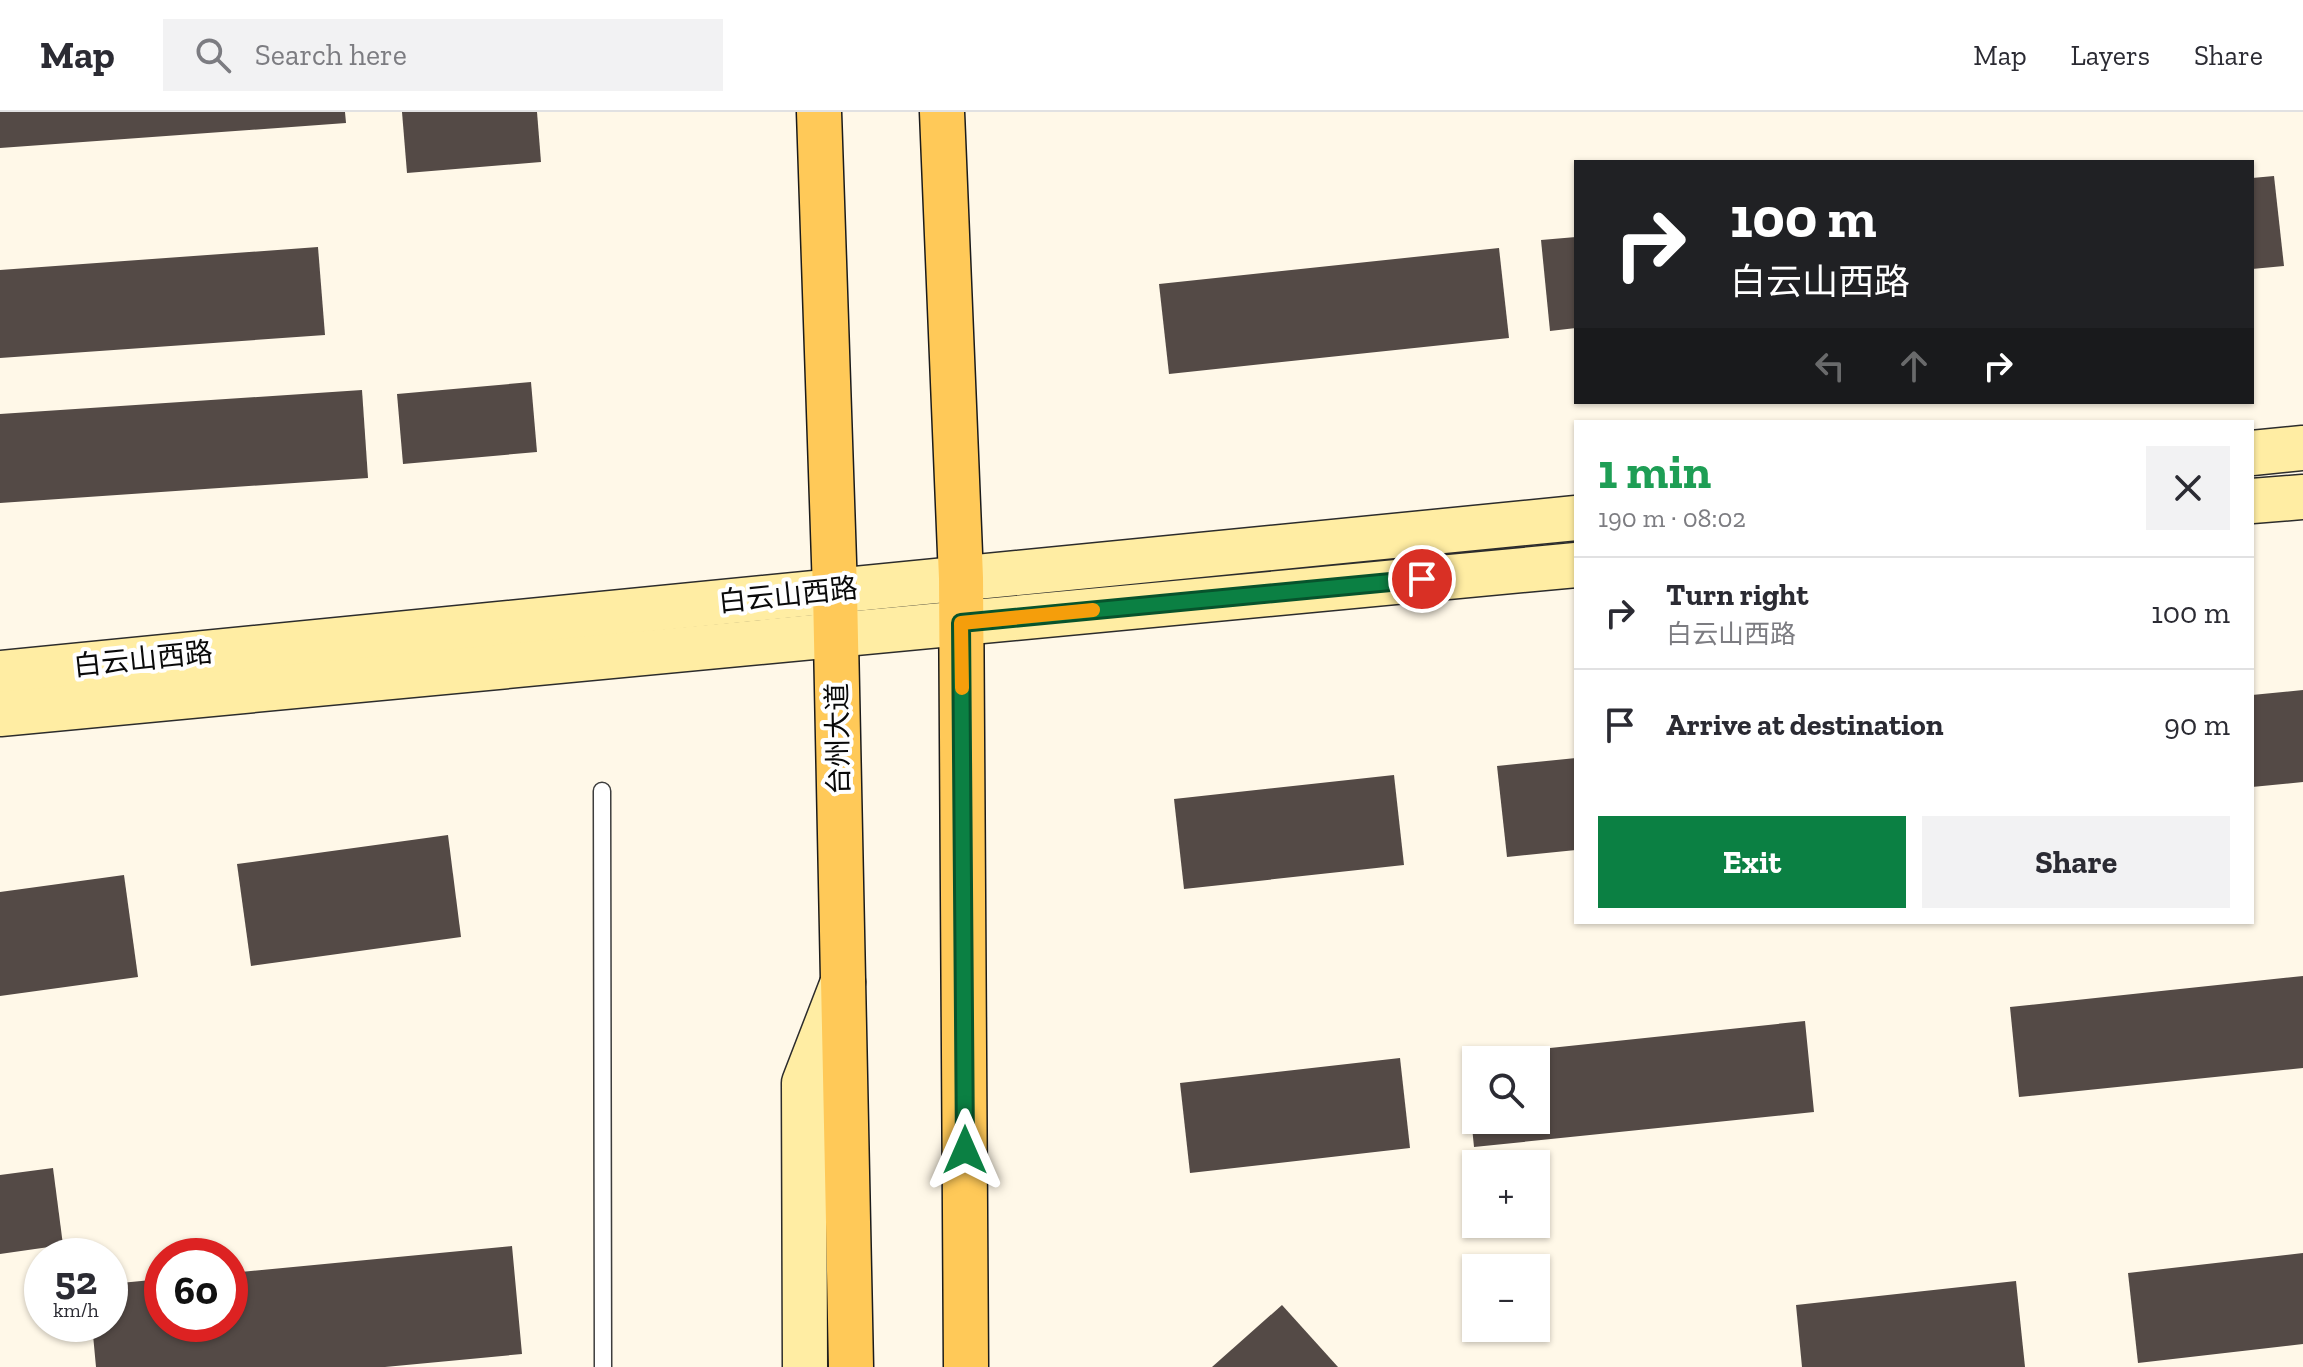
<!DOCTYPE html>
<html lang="en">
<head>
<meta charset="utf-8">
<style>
  :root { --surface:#fff; --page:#f2f2f3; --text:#2b2b33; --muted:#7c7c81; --line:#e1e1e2; --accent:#0b8043 }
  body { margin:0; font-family:"Zilla Slab","Noto Sans SC",serif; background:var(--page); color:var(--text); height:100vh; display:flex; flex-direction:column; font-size:30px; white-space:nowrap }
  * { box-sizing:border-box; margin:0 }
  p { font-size:26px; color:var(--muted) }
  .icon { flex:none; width:44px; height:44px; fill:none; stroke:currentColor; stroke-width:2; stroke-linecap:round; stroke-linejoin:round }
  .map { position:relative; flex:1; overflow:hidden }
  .panel { position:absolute; left:1574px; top:308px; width:680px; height:504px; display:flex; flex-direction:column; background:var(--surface); border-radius:0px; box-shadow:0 2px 6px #0004 }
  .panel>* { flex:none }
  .top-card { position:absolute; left:1574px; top:48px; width:680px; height:244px; border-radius:0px; box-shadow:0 2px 6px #0004; background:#202124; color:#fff; overflow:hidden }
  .fabs { position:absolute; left:1462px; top:934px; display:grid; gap:16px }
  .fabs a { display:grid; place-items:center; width:88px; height:88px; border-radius:0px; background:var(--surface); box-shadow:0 2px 6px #0004; font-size:40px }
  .speed { position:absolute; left:24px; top:1126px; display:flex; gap:16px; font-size:40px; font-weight:700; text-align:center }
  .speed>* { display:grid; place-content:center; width:104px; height:104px; border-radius:50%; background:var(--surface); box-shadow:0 2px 6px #0004; line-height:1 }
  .speed small { font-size:20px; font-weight:400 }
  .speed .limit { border:12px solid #d22; background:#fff; color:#111 }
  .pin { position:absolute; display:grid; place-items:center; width:68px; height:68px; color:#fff; margin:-34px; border:4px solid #fff; border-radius:50%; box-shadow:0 2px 8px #0007 }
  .me { position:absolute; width:88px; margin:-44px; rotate:0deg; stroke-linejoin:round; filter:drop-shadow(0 0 6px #0008) }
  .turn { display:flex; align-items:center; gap:28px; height:168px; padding:0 24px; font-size:36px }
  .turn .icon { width:104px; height:104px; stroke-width:2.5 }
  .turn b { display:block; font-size:56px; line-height:68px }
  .lanes { display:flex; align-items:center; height:76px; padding:0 24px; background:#0003; justify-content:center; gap:40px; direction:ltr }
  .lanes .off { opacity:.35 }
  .round { display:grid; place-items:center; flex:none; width:84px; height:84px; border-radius:0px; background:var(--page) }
  .head { display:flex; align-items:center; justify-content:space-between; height:136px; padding:0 24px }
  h1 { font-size:48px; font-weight:700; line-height:60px; color:#1e9e55 }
  .button { display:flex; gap:16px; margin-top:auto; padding:16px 24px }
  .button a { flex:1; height:92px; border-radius:0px; background:var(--accent); color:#fff; font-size:32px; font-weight:700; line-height:92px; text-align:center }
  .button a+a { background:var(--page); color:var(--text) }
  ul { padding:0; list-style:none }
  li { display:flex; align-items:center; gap:24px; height:112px; padding:0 24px; border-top:2px solid var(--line) }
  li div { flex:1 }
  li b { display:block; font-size:30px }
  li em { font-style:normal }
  header { display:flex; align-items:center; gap:48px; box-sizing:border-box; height:112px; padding:0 40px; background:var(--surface); border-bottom:2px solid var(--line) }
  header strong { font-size:38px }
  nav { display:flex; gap:44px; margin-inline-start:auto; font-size:28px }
  .search { width:560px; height:72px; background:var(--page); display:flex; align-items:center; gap:20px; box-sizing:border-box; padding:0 28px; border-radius:0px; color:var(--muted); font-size:30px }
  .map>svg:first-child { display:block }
</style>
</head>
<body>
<header>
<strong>Map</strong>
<div class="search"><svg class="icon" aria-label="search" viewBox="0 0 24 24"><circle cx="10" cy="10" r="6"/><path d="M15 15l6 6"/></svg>Search here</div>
<nav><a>Map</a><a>Layers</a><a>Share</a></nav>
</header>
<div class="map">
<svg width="2303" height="1255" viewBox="0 0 2303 1255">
  <rect width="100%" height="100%" fill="#fff8e8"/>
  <!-- building -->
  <g fill="#544a46" fill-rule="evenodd">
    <path d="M0,0h345l1,11 -346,25z"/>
    <path d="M402,0h135l4,50 -134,11z"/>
    <path d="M2274,64l10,90 -32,3v-91z"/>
    <path d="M1576,125v91l-26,3 -9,-91z"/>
    <path d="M318,135l7,88 -325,23v-88z"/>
    <path d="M1499,136l10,90 -340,36 -10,-90z"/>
    <path d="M531,270l6,70 -134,12 -6,-70z"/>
    <path d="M362,278l6,88 -368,25v-89z"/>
    <path d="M2303,578v92l-51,5v-92z"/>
    <path d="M1576,646v92l-69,7 -10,-91z"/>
    <path d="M1394,663l10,90 -220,24 -10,-90z"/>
    <path d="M448,723l13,102 -210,29 -14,-102z"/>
    <path d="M124,763l14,102 -138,19v-104z"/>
    <path d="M2303,864v92l-284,29 -9,-90z"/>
    <path d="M1805,909l9,91 -340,35 -9,-90zM1476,948h60v60h-60z"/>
    <path d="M1400,946l10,90 -220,25 -10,-90z"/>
    <path d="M53,1056l10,77 -63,9v-79z"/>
    <path d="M512,1134l10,108 -137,13h-289l-4,-43h18v-40l52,-5v45h68v-51z"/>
    <path d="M2303,1141v91l-165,19 -10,-90z"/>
    <path d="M2016,1169l9,86h-223l-6,-62z"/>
    <path d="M1282,1193l56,62h-126z"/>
  </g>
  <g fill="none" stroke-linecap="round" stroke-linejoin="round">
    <!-- service casing -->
    <g stroke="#3d3d3d" stroke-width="19">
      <path id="service" d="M602,679l1,576"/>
    </g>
    <!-- secondary casing -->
    <g stroke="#2c2c2c" stroke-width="47">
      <g id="secondary">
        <path d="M2252,341l51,-5"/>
        <path d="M2252,389l51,-4"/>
        <path d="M0,561l1576,-155"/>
        <path d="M0,602l1576,-149"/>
        <path d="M805,1255l-1,-284 39,-101"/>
      </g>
    </g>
    <!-- primary casing -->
    <g stroke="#1b1b1b" stroke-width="47">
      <g id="primary">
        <path d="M819,0l16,479 16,776"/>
        <path d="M942,0l19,466 5,789"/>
      </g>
    </g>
    <!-- service -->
    <use href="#service" stroke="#fff" stroke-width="16"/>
    <!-- secondary -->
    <use href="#secondary" stroke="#ffeda3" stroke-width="44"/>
    <!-- primary -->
    <use href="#primary" stroke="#ffc958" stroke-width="44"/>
  </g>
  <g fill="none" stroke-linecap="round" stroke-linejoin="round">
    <!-- route casing -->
    <g stroke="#07532c" stroke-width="20">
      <path id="route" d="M965,1038l-4,-527 461,-44"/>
    </g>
    <!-- route -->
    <use href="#route" stroke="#0b8043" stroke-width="14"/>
    <!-- slow -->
    <path stroke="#f59e0b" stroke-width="14" d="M962,576l-1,-65 132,-13"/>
  </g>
  <g text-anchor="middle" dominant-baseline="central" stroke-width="8" stroke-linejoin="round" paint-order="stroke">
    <!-- street labels -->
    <g font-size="28" fill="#0a0a0a" stroke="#fff">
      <text transform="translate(788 483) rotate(-6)">白云山西路</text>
      <text transform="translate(143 547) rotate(-6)">白云山西路</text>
      <text transform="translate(838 627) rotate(-91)">台州大道</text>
    </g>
  </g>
</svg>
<div class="fabs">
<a><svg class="icon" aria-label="search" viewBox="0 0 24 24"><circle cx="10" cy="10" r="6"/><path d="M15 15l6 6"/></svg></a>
<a>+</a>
<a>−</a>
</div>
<div class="speed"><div>52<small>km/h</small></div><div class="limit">60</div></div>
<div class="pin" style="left:1422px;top:467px;background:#d93025"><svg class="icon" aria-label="arrive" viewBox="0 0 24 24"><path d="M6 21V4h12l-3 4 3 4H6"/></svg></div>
<svg class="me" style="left:965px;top:1038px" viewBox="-20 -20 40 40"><path d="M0-17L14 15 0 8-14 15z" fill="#0b8043" stroke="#fff" stroke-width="4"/></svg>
<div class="top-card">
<div class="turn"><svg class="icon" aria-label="right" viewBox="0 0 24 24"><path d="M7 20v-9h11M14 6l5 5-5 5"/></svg><div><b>100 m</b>白云山西路</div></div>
<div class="lanes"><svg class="icon off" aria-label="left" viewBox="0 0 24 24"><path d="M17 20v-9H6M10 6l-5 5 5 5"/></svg><svg class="icon off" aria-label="ahead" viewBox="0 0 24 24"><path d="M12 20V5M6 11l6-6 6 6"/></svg><svg class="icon" aria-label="right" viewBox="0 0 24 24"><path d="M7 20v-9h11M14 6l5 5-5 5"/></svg></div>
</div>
<section class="panel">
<div class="head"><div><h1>1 min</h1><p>190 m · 08:02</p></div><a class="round"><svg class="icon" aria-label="close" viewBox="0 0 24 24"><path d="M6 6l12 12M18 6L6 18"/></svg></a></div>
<ul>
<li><svg class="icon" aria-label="right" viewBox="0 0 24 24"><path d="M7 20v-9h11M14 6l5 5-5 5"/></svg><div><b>Turn right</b><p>白云山西路</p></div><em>100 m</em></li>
<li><svg class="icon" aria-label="arrive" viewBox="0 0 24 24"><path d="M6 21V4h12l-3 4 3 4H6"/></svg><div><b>Arrive at destination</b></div><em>90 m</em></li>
</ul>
<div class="button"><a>Exit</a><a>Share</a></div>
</section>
</div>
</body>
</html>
